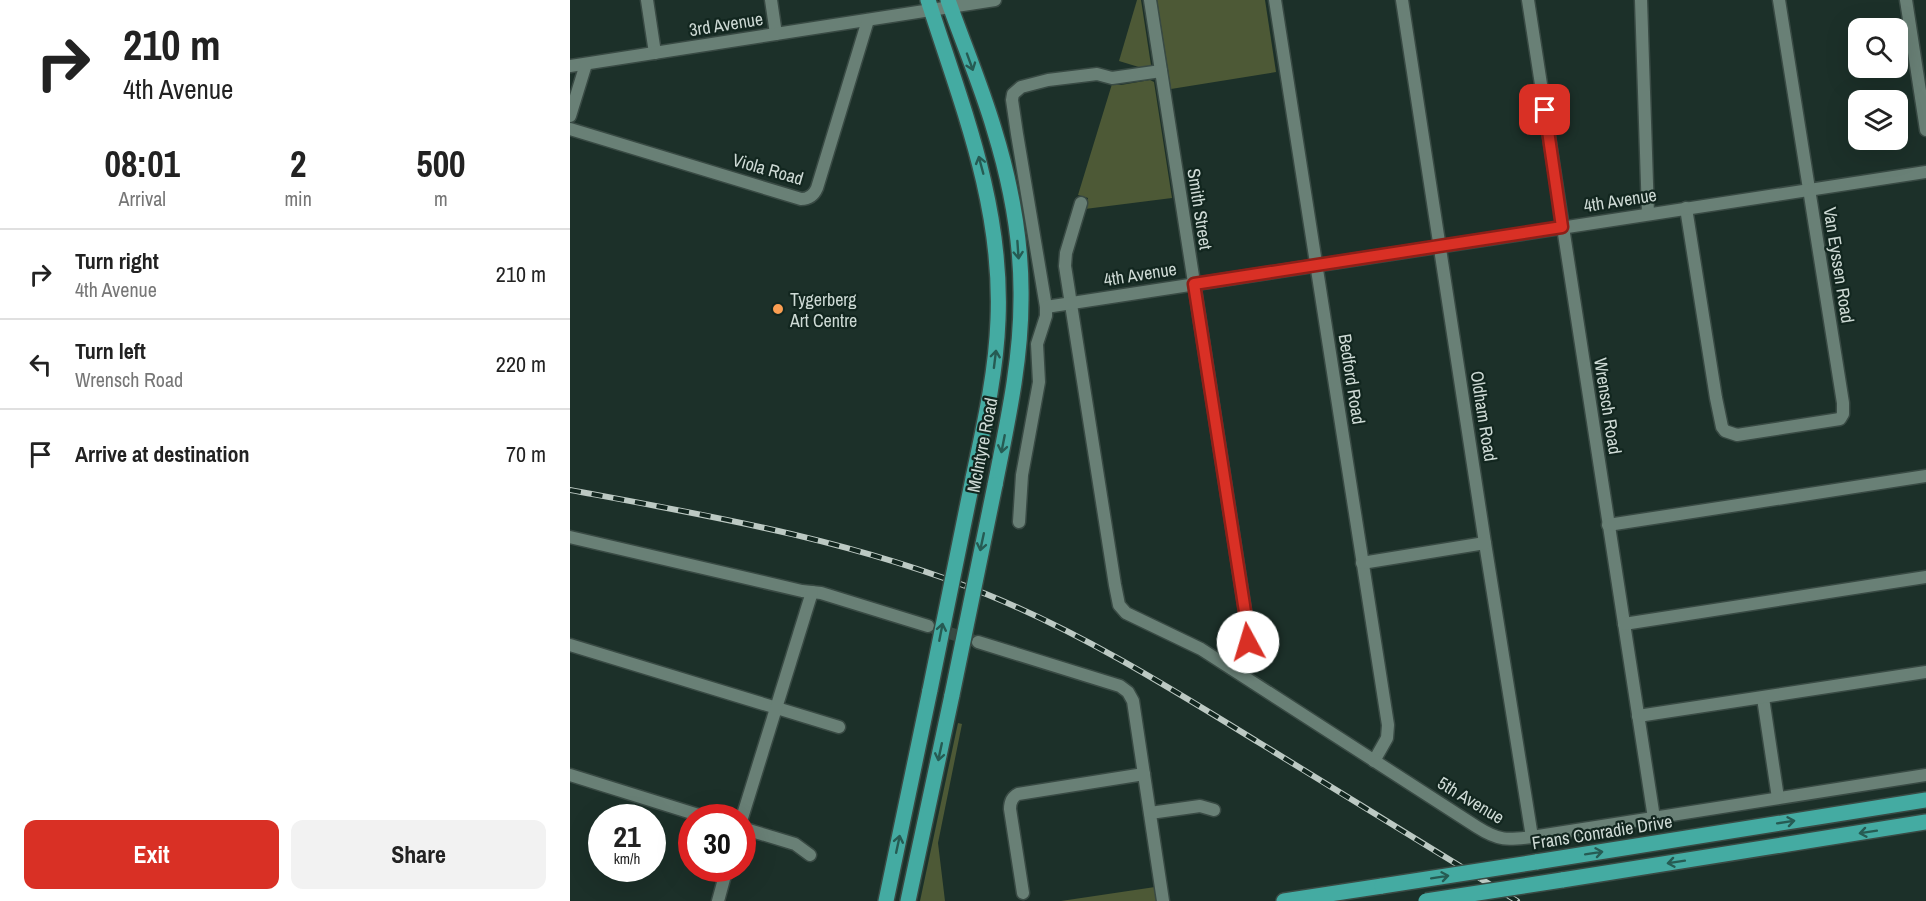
<!DOCTYPE html>
<html lang="en">
<head>
<meta charset="utf-8">
<style>
  :root { --surface:#fff; --page:#f2f2f2; --text:#222; --muted:#767676; --line:#e0e0e0; --accent:#d93025 }
  body { margin:0; font-family:"Archivo Narrow",sans-serif; background:var(--page); color:var(--text); height:100vh; display:flex; flex-direction:column; font-size:22px; white-space:nowrap }
  * { box-sizing:border-box; margin:0 }
  p { font-size:20px; color:var(--muted) }
  .icon { flex:none; width:33px; height:33px; fill:none; stroke:currentColor; stroke-width:2; stroke-linecap:round; stroke-linejoin:round }
  .map { position:relative; flex:1; overflow:hidden }
  .panel { display:flex; flex-direction:column; background:var(--surface); width:570px }
  .panel>* { flex:none }
  .guide { background:#fff; color:var(--text); overflow:hidden }
  .fabs { position:absolute; left:1278px; top:18px; display:grid; gap:12px }
  .fabs a { display:grid; place-items:center; width:60px; height:60px; border-radius:12px; background:var(--surface); box-shadow:0 6px 24px #0002; font-size:30px }
  .speed { position:absolute; left:18px; top:804px; display:flex; gap:12px; font-size:30px; font-weight:700; text-align:center }
  .speed>* { display:grid; place-content:center; width:78px; height:78px; border-radius:50%; background:var(--surface); box-shadow:0 6px 24px #0002; line-height:1 }
  .speed small { font-size:15px; font-weight:400 }
  .speed .limit { border:9px solid #d22; background:#fff; color:#111 }
  .pin { position:absolute; display:grid; place-items:center; width:51px; height:51px; color:#fff; margin:-26px; border-radius:12px; box-shadow:0 3px 9px #0006 }
  .me { position:absolute; width:66px; margin:-33px; rotate:354deg; stroke-linejoin:round; filter:drop-shadow(0 0 4px #0008) }
  .turn { display:flex; align-items:center; gap:21px; height:126px; padding:0 24px; font-size:27px }
  .turn .icon { width:78px; height:78px; stroke-width:2.5 }
  .turn b { display:block; font-size:42px; line-height:51px }
  .eta { display:flex; justify-content:space-evenly; align-items:center; height:102px; text-align:center }
  .eta b { font-size:36px; font-weight:700; line-height:42px }
  .primary-button { display:flex; gap:12px; margin-top:auto; padding:12px 24px }
  .primary-button a { flex:1; height:69px; border-radius:12px; background:var(--accent); color:#fff; font-size:24px; font-weight:700; line-height:69px; text-align:center }
  .primary-button a+a { background:var(--page); color:var(--text) }
  ul { padding:0; list-style:none }
  li { display:flex; align-items:center; gap:18px; height:90px; padding:0 24px; border-top:2px solid var(--line) }
  li div { flex:1 }
  li b { display:block; font-size:22px }
  li em { font-style:normal }
  main { display:flex; flex:1; min-height:0 }
  .map>svg:first-child { display:block }
</style>
</head>
<body>
<main>
<section class="panel">
<div class="guide">
<div class="turn"><svg class="icon" aria-label="right" viewBox="0 0 24 24"><path d="M7 20v-9h11M14 6l5 5-5 5"/></svg><div><b>210 m</b>4th Avenue</div></div>
</div>
<div class="eta">
<div><b>08:01</b><p>Arrival</p></div>
<div><b>2</b><p>min</p></div>
<div><b>500</b><p>m</p></div>
</div>
<ul>
<li><svg class="icon" aria-label="right" viewBox="0 0 24 24"><path d="M7 20v-9h11M14 6l5 5-5 5"/></svg><div><b>Turn right</b><p>4th Avenue</p></div><em>210 m</em></li>
<li><svg class="icon" aria-label="left" viewBox="0 0 24 24"><path d="M17 20v-9H6M10 6l-5 5 5 5"/></svg><div><b>Turn left</b><p>Wrensch Road</p></div><em>220 m</em></li>
<li><svg class="icon" aria-label="arrive" viewBox="0 0 24 24"><path d="M6 21V4h12l-3 4 3 4H6"/></svg><div><b>Arrive at destination</b></div><em>70 m</em></li>
</ul>
<div class="primary-button"><a>Exit</a><a>Share</a></div>
</section>
<div class="map">
<svg width="1356" height="901" viewBox="0 0 1356 901">
  <rect width="100%" height="100%" fill="#1c3029"/>
  <!-- green -->
  <g fill="#4d5936">
    <path d="M567,0h4l10,65 -3,3h-6l-23,-7z"/>
    <path d="M587,0h108l11,72 -105,17z"/>
    <path d="M580,80l4,2 18,116 -87,11 3,-11 -10,-3 34,-111 9,1z"/>
    <path d="M388,723l4,1 -24,119 7,58h-25z"/>
    <path d="M585,887l2,14h-96z"/>
  </g>
  <g fill="none" stroke-linecap="round" stroke-linejoin="round">
    <!-- minor-tunnel -->
    <path stroke="#374a43" stroke-width="12" stroke-dasharray="12 6" stroke-linecap="butt" d="M363,628l45,14"/>
    <!-- minor casing -->
    <g stroke="#394a44" stroke-width="15">
      <g id="minor">
        <path d="M77,0l8,53"/>
        <path d="M201,0l5,34"/>
        <path d="M580,0l99,636 -3,12 -15,20"/>
        <path d="M705,0l113,725 -1,13 -13,23"/>
        <path d="M832,0l83,543 47,294"/>
        <path d="M958,0l126,818"/>
        <path d="M1071,0l7,214"/>
        <path d="M1336,0l20,130"/>
        <path d="M0,66l425,-66"/>
        <path d="M0,116l16,-52"/>
        <path d="M0,129l231,70c8,0 13,-4 16,-11l51,-168"/>
        <path d="M511,203l-15,50 -1,13 50,319 4,20 7,8 75,36 276,178c22,14 30,13 55,10l394,-62"/>
        <path d="M1116,208l30,190 6,29 3,4 12,4 103,-16 3,-5v-11l-64,-403"/>
        <path d="M476,307l-29,-173 -5,-34 1,-6 8,-7 27,-7 49,-6 15,4 49,-7"/>
        <path d="M449,522l3,-47 17,-93 -2,-38 9,-28v-9l880,-135"/>
        <path d="M1038,525l318,-49"/>
        <path d="M0,537l232,54 19,2 107,33"/>
        <path d="M792,563l123,-20"/>
        <path d="M1054,624l302,-47"/>
        <path d="M408,642l142,44 8,6 5,9 30,200"/>
        <path d="M0,645l269,82"/>
        <path d="M1193,698l15,100"/>
        <path d="M1068,716l288,-44"/>
        <path d="M0,775l138,43"/>
        <path d="M580,813l50,-7 14,4"/>
        <path d="M172,818l70,-226"/>
        <path d="M172,828l53,16 15,11"/>
        <path d="M453,893l-13,-84c0,-7 2,-12 8,-15l126,-20"/>
        <path d="M148,901l9,-33"/>
      </g>
    </g>
    <!-- major casing -->
    <g stroke="#394a44" stroke-width="18">
      <g id="major">
        <path d="M358,0c34,106 75,206 70,320 -2,54 -14,106 -25,158"/>
        <path d="M378,0c15,43 33,85 46,129 17,55 28,114 27,171 0,62 -14,124 -26,185"/>
        <path d="M966,862l390,-62"/>
        <path d="M992,880l364,-58"/>
        <path d="M316,901l44,-211"/>
        <path d="M338,901l44,-206"/>
        <path d="M714,901l98,-15"/>
      </g>
    </g>
    <!-- minor -->
    <use href="#minor" stroke="#698076" stroke-width="12"/>
    <!-- major -->
    <use href="#major" stroke="#44aba2" stroke-width="15"/>
    <!-- rail casing -->
    <g stroke="#bcc9c3" stroke-width="6">
      <path id="rail" d="M0,490c141,26 282,50 416,104 96,39 184,94 272,148 86,53 172,106 259,159"/>
    </g>
    <!-- rail -->
    <use href="#rail" stroke="#12261f" stroke-width="4" stroke-dasharray="11" stroke-linecap="butt"/>
    <!-- major-bridge casing -->
    <g stroke="#394a44" stroke-width="18" stroke-linecap="butt">
      <g id="major-bridge">
        <path d="M360,690l43,-212"/>
        <path d="M382,695l43,-210"/>
        <path d="M812,886l154,-24"/>
        <path d="M856,901l136,-21"/>
      </g>
    </g>
    <!-- major-bridge -->
    <use href="#major-bridge" stroke="#44aba2" stroke-width="15"/>
  </g>
  <!-- one-way arrows -->
  <defs><path id="oneway-shaft" d="M-6 0H5M1.5-3L5.5 0L1.5 3" fill="none" stroke-width="1.6" stroke-linecap="round" stroke-linejoin="round" transform="scale(1.5)"/></defs>
  <g stroke="#265b53">
    <use href="#oneway-shaft" transform="translate(400 62) rotate(70)"/>
    <use href="#oneway-shaft" transform="translate(411 165) rotate(-105)"/>
    <use href="#oneway-shaft" transform="translate(448 250) rotate(86)"/>
    <use href="#oneway-shaft" transform="translate(425 359) rotate(-83)"/>
    <use href="#oneway-shaft" transform="translate(433 444) rotate(101)"/>
    <use href="#oneway-shaft" transform="translate(412 542) rotate(102)"/>
    <use href="#oneway-shaft" transform="translate(371 632) rotate(-79)"/>
    <use href="#oneway-shaft" transform="translate(370 752) rotate(102)"/>
    <use href="#oneway-shaft" transform="translate(1216 822) rotate(-9)"/>
    <use href="#oneway-shaft" transform="translate(1298 832) rotate(171)"/>
    <use href="#oneway-shaft" transform="translate(328 844) rotate(-78)"/>
    <use href="#oneway-shaft" transform="translate(1024 853) rotate(-9)"/>
    <use href="#oneway-shaft" transform="translate(1106 862) rotate(171)"/>
    <use href="#oneway-shaft" transform="translate(870 877) rotate(-9)"/>
  </g>
  <g fill="none" stroke-linecap="round" stroke-linejoin="round">
    <!-- route casing -->
    <g stroke="#8d1f18" stroke-width="15">
      <path id="route" d="M678,642v-11l-54,-347 368,-57 -17,-117"/>
    </g>
    <!-- route -->
    <use href="#route" stroke="#d93025" stroke-width="10"/>
  </g>
  <!-- markers -->
  <circle fill="#fb9e52" stroke="#12261f" stroke-width="2" cx="208" cy="309" r="6"/>
  <g text-anchor="middle" dominant-baseline="central" stroke-width="4.5" stroke-linejoin="round" paint-order="stroke">
    <!-- street labels -->
    <g font-size="18" fill="#cedad5" stroke="#12261f">
      <text transform="translate(156 24) rotate(-9)">3rd Avenue</text>
      <text transform="translate(198 169) rotate(16)">Viola Road</text>
      <text transform="translate(1050 200) rotate(-9)">4th Avenue</text>
      <text transform="translate(630 209) rotate(81)">Smith Street</text>
      <text transform="translate(1269 265) rotate(81)">Van Eyssen Road</text>
      <text transform="translate(570 274) rotate(-9)">4th Avenue</text>
      <text transform="translate(782 379) rotate(81)">Bedford Road</text>
      <text transform="translate(1038 406) rotate(81)">Wrensch Road</text>
      <text transform="translate(914 416) rotate(81)">Oldham Road</text>
      <text transform="translate(412 445) rotate(-79)">McIntyre Road</text>
      <text transform="translate(901 800) rotate(31)">5th Avenue</text>
      <text transform="translate(1032 832) rotate(-9)">Frans Conradie Drive</text>
    </g>
    <!-- poi labels -->
    <g font-size="18" fill="#cedad5" stroke="#12261f" text-anchor="start">
      <text x="220" y="299">Tygerberg<tspan x="220" dy="21">Art Centre</tspan></text>
    </g>
  </g>
</svg>
<div class="fabs">
<a><svg class="icon" aria-label="search" viewBox="0 0 24 24"><circle cx="10" cy="10" r="6"/><path d="M15 15l6 6"/></svg></a>
<a><svg class="icon" aria-label="layers" viewBox="0 0 24 24"><path d="M12 4l9 5-9 5-9-5zM3 14l9 5 9-5"/></svg></a>
</div>
<div class="speed"><div>21<small>km/h</small></div><div class="limit">30</div></div>
<div class="pin" style="left:975px;top:110px;background:#d93025"><svg class="icon" aria-label="arrive" viewBox="0 0 24 24"><path d="M6 21V4h12l-3 4 3 4H6"/></svg></div>
<svg class="me" style="left:678px;top:642px" viewBox="-20 -20 40 40"><circle r="19" fill="#fff"/><path d="M0-13L10 11 0 6-10 11z" fill="#d93025"/></svg>
</div>
</main>
</body>
</html>
